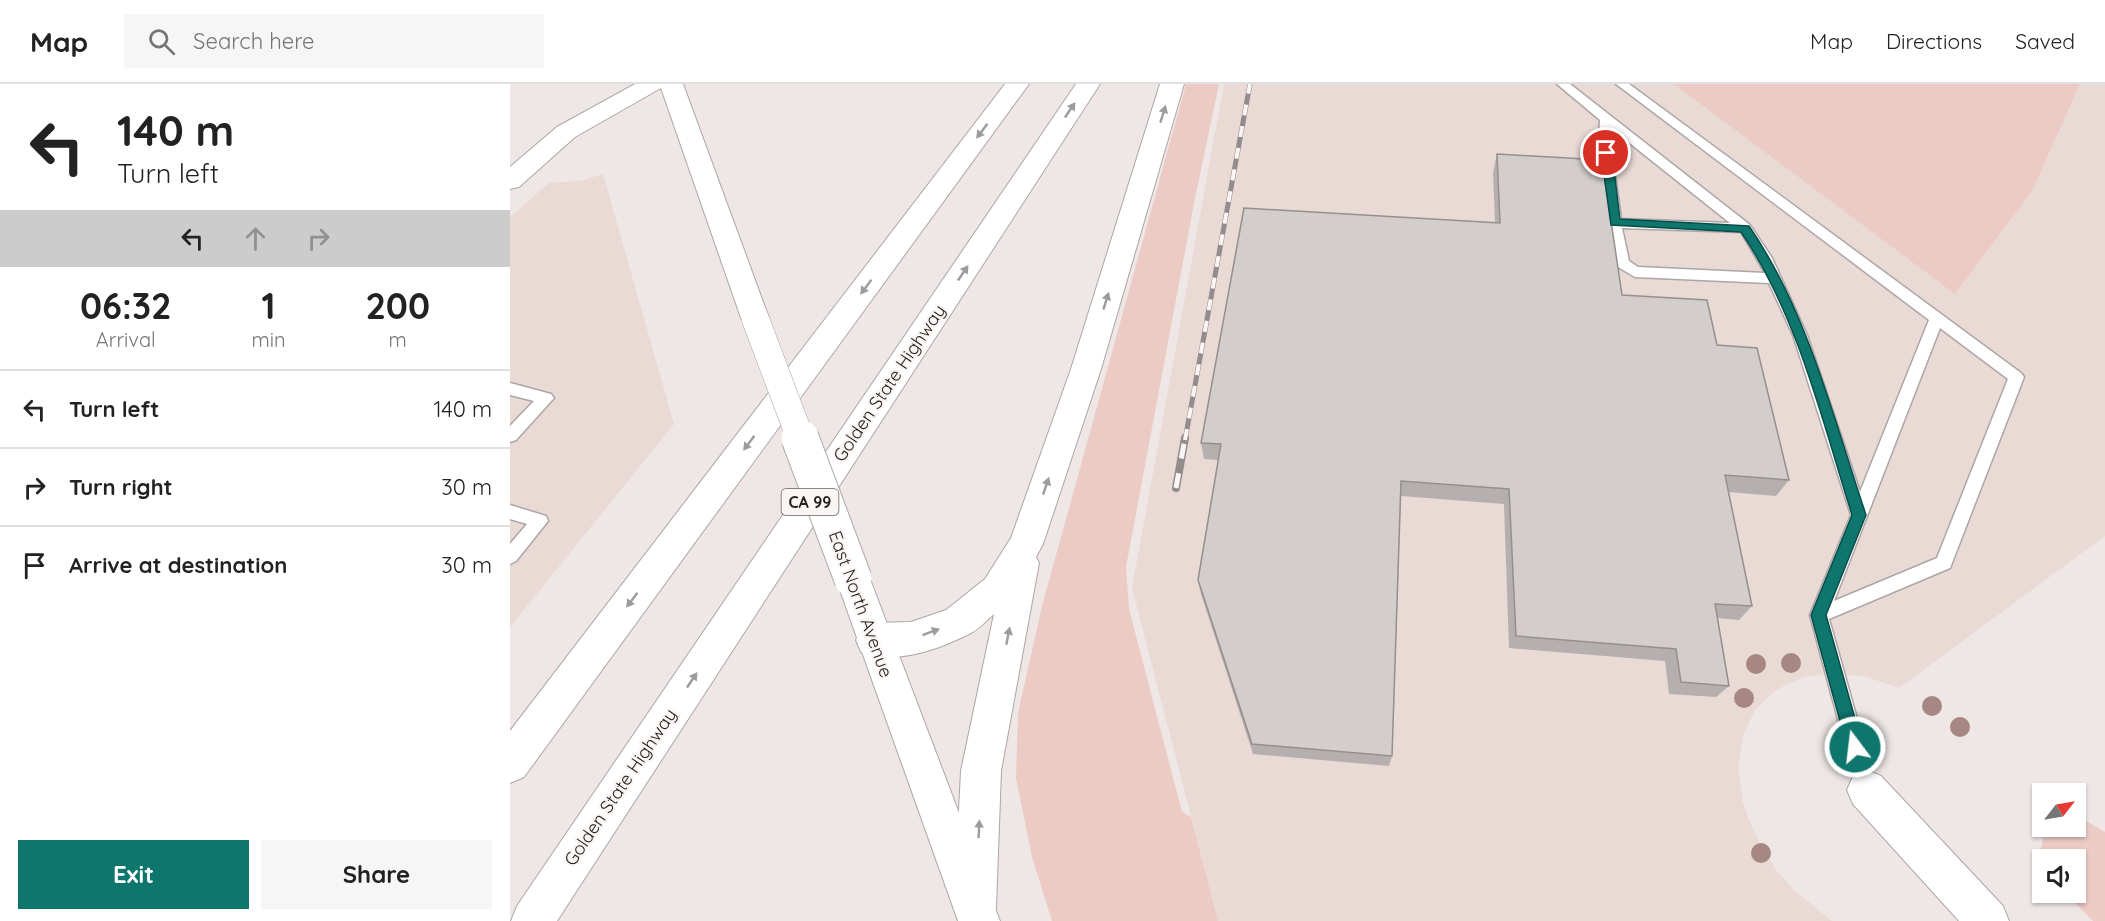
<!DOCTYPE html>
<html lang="en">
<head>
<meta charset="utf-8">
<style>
  :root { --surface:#fff; --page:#f6f6f6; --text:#222; --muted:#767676; --line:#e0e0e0; --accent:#0f766e }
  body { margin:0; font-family:Quicksand,sans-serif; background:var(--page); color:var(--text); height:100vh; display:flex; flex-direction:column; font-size:22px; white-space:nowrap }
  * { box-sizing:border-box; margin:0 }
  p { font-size:20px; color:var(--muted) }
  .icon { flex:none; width:33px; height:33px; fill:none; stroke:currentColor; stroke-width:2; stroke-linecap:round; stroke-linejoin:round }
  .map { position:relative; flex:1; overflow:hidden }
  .panel { display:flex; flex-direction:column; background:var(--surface); width:510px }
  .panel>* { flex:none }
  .top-card { background:#fff; color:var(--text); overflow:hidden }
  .needle { width:39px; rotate:59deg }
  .buttons { position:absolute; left:1522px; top:699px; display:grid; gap:12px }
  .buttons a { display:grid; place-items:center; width:54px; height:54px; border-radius:0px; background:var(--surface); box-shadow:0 2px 4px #0004; font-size:30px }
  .pin { position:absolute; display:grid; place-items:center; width:51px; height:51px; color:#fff; margin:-26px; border:3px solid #fff; border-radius:50%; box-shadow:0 2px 6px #0007 }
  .me { position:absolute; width:66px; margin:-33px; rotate:345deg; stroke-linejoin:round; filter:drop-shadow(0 0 4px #0008) }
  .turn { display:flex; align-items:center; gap:21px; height:126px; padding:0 18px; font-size:27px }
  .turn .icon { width:78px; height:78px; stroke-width:2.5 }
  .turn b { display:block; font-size:42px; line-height:51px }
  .lanes { display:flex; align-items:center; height:57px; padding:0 18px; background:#0003; justify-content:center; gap:30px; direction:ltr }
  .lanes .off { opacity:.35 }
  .eta { display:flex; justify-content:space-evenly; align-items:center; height:102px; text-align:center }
  .eta b { font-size:36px; font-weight:700; line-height:42px }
  .cta { display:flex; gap:12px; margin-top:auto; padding:12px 18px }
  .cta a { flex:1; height:69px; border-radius:0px; background:var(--accent); color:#fff; font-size:24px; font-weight:700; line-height:69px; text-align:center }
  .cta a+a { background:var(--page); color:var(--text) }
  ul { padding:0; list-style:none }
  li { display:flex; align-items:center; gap:18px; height:78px; padding:0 18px; border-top:2px solid var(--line) }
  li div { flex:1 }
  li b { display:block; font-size:22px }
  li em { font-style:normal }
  header { display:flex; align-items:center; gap:36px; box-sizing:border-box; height:84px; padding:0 30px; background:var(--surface); border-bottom:2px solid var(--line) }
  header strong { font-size:28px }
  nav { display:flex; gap:33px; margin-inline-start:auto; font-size:21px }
  .search { width:420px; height:54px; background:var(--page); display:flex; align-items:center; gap:15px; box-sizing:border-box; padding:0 21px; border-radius:0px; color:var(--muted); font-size:22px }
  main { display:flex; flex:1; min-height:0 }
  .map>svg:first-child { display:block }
</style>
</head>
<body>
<header>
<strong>Map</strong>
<div class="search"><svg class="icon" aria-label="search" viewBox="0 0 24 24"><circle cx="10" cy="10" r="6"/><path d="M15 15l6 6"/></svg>Search here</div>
<nav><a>Map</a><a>Directions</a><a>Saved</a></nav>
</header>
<main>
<section class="panel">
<div class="top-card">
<div class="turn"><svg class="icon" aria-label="left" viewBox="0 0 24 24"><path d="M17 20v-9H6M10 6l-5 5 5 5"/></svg><div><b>140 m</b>Turn left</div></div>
<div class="lanes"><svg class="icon" aria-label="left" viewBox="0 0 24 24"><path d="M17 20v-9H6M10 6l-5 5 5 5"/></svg><svg class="icon off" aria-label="ahead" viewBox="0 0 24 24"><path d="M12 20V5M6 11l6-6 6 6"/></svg><svg class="icon off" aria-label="right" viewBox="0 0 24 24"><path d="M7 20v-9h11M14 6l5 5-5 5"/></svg></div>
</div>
<div class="eta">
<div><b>06:32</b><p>Arrival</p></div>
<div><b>1</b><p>min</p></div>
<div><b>200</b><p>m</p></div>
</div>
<ul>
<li><svg class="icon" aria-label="left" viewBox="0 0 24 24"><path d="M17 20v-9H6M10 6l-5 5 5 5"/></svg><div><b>Turn left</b></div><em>140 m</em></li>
<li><svg class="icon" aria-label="right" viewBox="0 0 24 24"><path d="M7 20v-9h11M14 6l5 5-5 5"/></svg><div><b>Turn right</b></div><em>30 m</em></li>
<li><svg class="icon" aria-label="arrive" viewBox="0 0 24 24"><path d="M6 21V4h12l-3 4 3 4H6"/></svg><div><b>Arrive at destination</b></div><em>30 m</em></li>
</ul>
<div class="cta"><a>Exit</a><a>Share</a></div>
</section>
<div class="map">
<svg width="1595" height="837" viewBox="0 0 1595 837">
  <rect width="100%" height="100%" fill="#eee7e6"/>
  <!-- built -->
  <g fill="#e9dad6">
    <path d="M714,0h881v452l-206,152 -32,-11 -34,-4 -31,5 -26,12 -21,20 -12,26 -5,32 5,35 8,22 12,24 14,22 17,19 38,31h-614l-86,-333z"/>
    <path d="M93,90l71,250 -164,203v-410l39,-34 31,-2z"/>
  </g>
  <!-- green -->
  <g fill="#eccbc5">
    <path d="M676,0h33l-24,114 -69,369 3,42 53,203 9,5 27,104h-166l-20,-64 -16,-79 2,-65 24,-107z"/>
    <path d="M1164,0h406l-48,107 -77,103z"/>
    <path d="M1566,731l29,17v89h-12l-28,-28 11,-1v-32h-33v9l-6,-6 9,-36 30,-1z"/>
  </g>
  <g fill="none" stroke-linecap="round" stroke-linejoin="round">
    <!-- lane casing -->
    <g stroke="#aca6a5" stroke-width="3">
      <g id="lane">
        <path d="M1047,0h13l180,141 22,33 35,77 53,157 69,-172 -313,-236h13l392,289 3,4 -74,191 -121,51 48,171 -3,7 -7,3 -7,-3 -3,-7 -47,-175 41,-100 -58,-180 -24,-52 -134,-6 -17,-10c-13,-24 -20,-118 -18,-147zM1102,45l118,94 -109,-4 -9,-66zM1112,144l119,4 24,41 -127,-6 -9,-6zM1430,244l68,51 -71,179 -103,43z"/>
        <path d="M0,299l41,11 3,4 -38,42 -6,2v-16l24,-25 -24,-6z"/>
        <path d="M0,421l36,11 2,5 -32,40 -6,3v-20l17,-20 -17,-5z"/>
      </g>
    </g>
    <!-- street casing -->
    <g stroke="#aca6a5" stroke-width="2">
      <path id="street" d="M1357,686l14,6 122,130 6,15h-50l-106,-117 -6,-14 6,-14z"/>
    </g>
    <!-- secondary casing -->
    <g stroke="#aca6a5" stroke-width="2">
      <g id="secondary">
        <path d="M125,0h48l86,234 -4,7 -10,4 -10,-4 -4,-7 -80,-230 -86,49 -56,50 -9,2v-22l47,-40z"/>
        <path d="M343,479l12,5 5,11 130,342h-42l-122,-342 5,-11z"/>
      </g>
    </g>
    <!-- highway casing -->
    <g stroke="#aca6a5" stroke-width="2">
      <g id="highway">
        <path d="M495,0h24l-505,693 -14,6v-52z"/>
        <path d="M566,0h24l-543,837h-46l6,-15z"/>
        <path d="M650,0h24l-83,285 -58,175 -7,13 3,6 -38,208 -5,137 -5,13h-32l-5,-13 7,-137 33,-157c-8,7 -16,16 -25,20 -32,16 -74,31 -108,18l-5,-12 5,-12 13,-5 37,-1 35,-12 39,-31 26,-41 60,-169z"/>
      </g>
    </g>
    <!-- lane -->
    <use href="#lane" fill="#fff" fill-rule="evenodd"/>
    <!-- street -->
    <use href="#street" fill="#fff" fill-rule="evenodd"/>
    <!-- secondary -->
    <use href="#secondary" fill="#fff" fill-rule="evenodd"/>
    <!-- highway -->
    <use href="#highway" fill="#fff" fill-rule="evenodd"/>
    <!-- rail-far1 casing -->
    <g stroke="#928d8c" stroke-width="5">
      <path id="rail-far1" d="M675,356l65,-356"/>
    </g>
    <!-- rail casing -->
    <g stroke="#928d8c" stroke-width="8">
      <path id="rail" d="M666,404l9,-50"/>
    </g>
    <!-- rail-far1 -->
    <use href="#rail-far1" stroke="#fbf5f3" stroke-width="4" stroke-dasharray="11" stroke-linecap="butt"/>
    <!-- rail -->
    <use href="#rail" stroke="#fbf5f3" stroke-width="5" stroke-dasharray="15" stroke-linecap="butt"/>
    <!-- secondary-bridge-far1 casing -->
    <g stroke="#aca6a5" stroke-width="28" stroke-linecap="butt">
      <path id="secondary-bridge-far1" d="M245,234l46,122"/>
    </g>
    <!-- secondary-bridge casing -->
    <g stroke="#aca6a5" stroke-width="39" stroke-linecap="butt">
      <path id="secondary-bridge" d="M290,354l53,141"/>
    </g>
    <!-- secondary-bridge-far1 -->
    <use href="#secondary-bridge-far1" stroke="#fff" stroke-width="27"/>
    <!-- secondary-bridge -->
    <use href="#secondary-bridge" stroke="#fff" stroke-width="37"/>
  </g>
  <!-- trees -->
  <g fill="#a78782">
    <circle cx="1281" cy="579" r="10"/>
    <circle cx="1246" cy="580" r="10"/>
    <circle cx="1234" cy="614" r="10"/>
    <circle cx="1422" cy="622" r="10"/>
    <circle cx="1450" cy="643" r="10"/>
    <circle cx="1251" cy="769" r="10"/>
  </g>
  <!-- wall -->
  <path fill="#b5b0af" d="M987,70l125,141 95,50 72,135 -13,16 -48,-4 24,114 -13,14 -22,-2 12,68 -13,11 -47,-3 -4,-33 -156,-13 -5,-144 -103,-8 -9,260 -3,10 -136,-12 -52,-160 -3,-14 20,-120 -14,-1 -3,-16 294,-221 -2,-49z"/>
  <!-- building -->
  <path fill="#d3cdcb" stroke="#94908e" stroke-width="1.5" d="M987,70l105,6 20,135 85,5 10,45 40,3 32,132 -64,-5 27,131 -37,-2 14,82 -48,-4 -5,-33 -160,-13 -7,-147 -108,-8 -9,275 -140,-12 -54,-164 23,-136 -20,-1 43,-235 256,15z"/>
  <!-- one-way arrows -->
  <defs><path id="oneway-solid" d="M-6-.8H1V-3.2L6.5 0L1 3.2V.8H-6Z" transform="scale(1.5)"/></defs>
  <g fill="#9c9c9b">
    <use href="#oneway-solid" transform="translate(560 26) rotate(-56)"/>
    <use href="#oneway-solid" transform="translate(653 30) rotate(-73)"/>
    <use href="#oneway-solid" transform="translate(472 47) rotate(127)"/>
    <use href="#oneway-solid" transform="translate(453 189) rotate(-56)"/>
    <use href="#oneway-solid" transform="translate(356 203) rotate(127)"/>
    <use href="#oneway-solid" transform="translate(596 217) rotate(-73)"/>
    <use href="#oneway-solid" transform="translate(239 359) rotate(127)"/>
    <use href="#oneway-solid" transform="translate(536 402) rotate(-71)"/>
    <use href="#oneway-solid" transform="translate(122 516) rotate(127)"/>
    <use href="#oneway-solid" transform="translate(421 548) rotate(-20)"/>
    <use href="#oneway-solid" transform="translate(498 552) rotate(-79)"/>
    <use href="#oneway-solid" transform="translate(182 596) rotate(-56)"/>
    <use href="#oneway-solid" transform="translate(469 745) rotate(-87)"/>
  </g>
  <!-- route -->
  <path fill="#0f766e" stroke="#0a4d48" stroke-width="1.5" d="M1096,66l6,3 8,66 129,7c59,86 84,191 117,289l-40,100 37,132 -2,5 -6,3 -6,-3 -2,-5 -36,-132 41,-100c-30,-95 -54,-199 -111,-283l-130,-7 -10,-72z"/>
  <g text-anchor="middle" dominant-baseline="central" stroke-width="4.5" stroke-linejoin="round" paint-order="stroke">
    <!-- shield labels -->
    <rect fill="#fbf5f3" stroke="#646160" stroke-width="1.5" x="271.5" y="405" width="57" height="26" rx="4.5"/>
    <g font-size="16" font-weight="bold" fill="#242221">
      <text x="300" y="418">CA 99</text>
    </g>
    <!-- street labels -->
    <g font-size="18" fill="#242221" stroke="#fbf5f3">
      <text transform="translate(379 299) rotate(-56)">Golden State Highway</text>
      <text transform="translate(351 520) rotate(70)">East North Avenue</text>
      <text transform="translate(110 703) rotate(-56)">Golden State Highway</text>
    </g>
  </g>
</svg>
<div class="buttons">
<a><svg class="needle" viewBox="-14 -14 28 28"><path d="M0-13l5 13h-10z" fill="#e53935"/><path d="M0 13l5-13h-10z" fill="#767676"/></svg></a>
<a><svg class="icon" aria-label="sound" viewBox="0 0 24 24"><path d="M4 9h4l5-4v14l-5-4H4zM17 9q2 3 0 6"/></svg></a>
</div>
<div class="pin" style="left:1096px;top:69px;background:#d93025"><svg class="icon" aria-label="arrive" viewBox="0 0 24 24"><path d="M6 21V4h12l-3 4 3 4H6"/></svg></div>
<svg class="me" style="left:1345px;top:663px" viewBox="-20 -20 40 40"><circle r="17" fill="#0f766e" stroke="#fff" stroke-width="3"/><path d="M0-11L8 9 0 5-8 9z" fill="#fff"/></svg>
</div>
</main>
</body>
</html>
